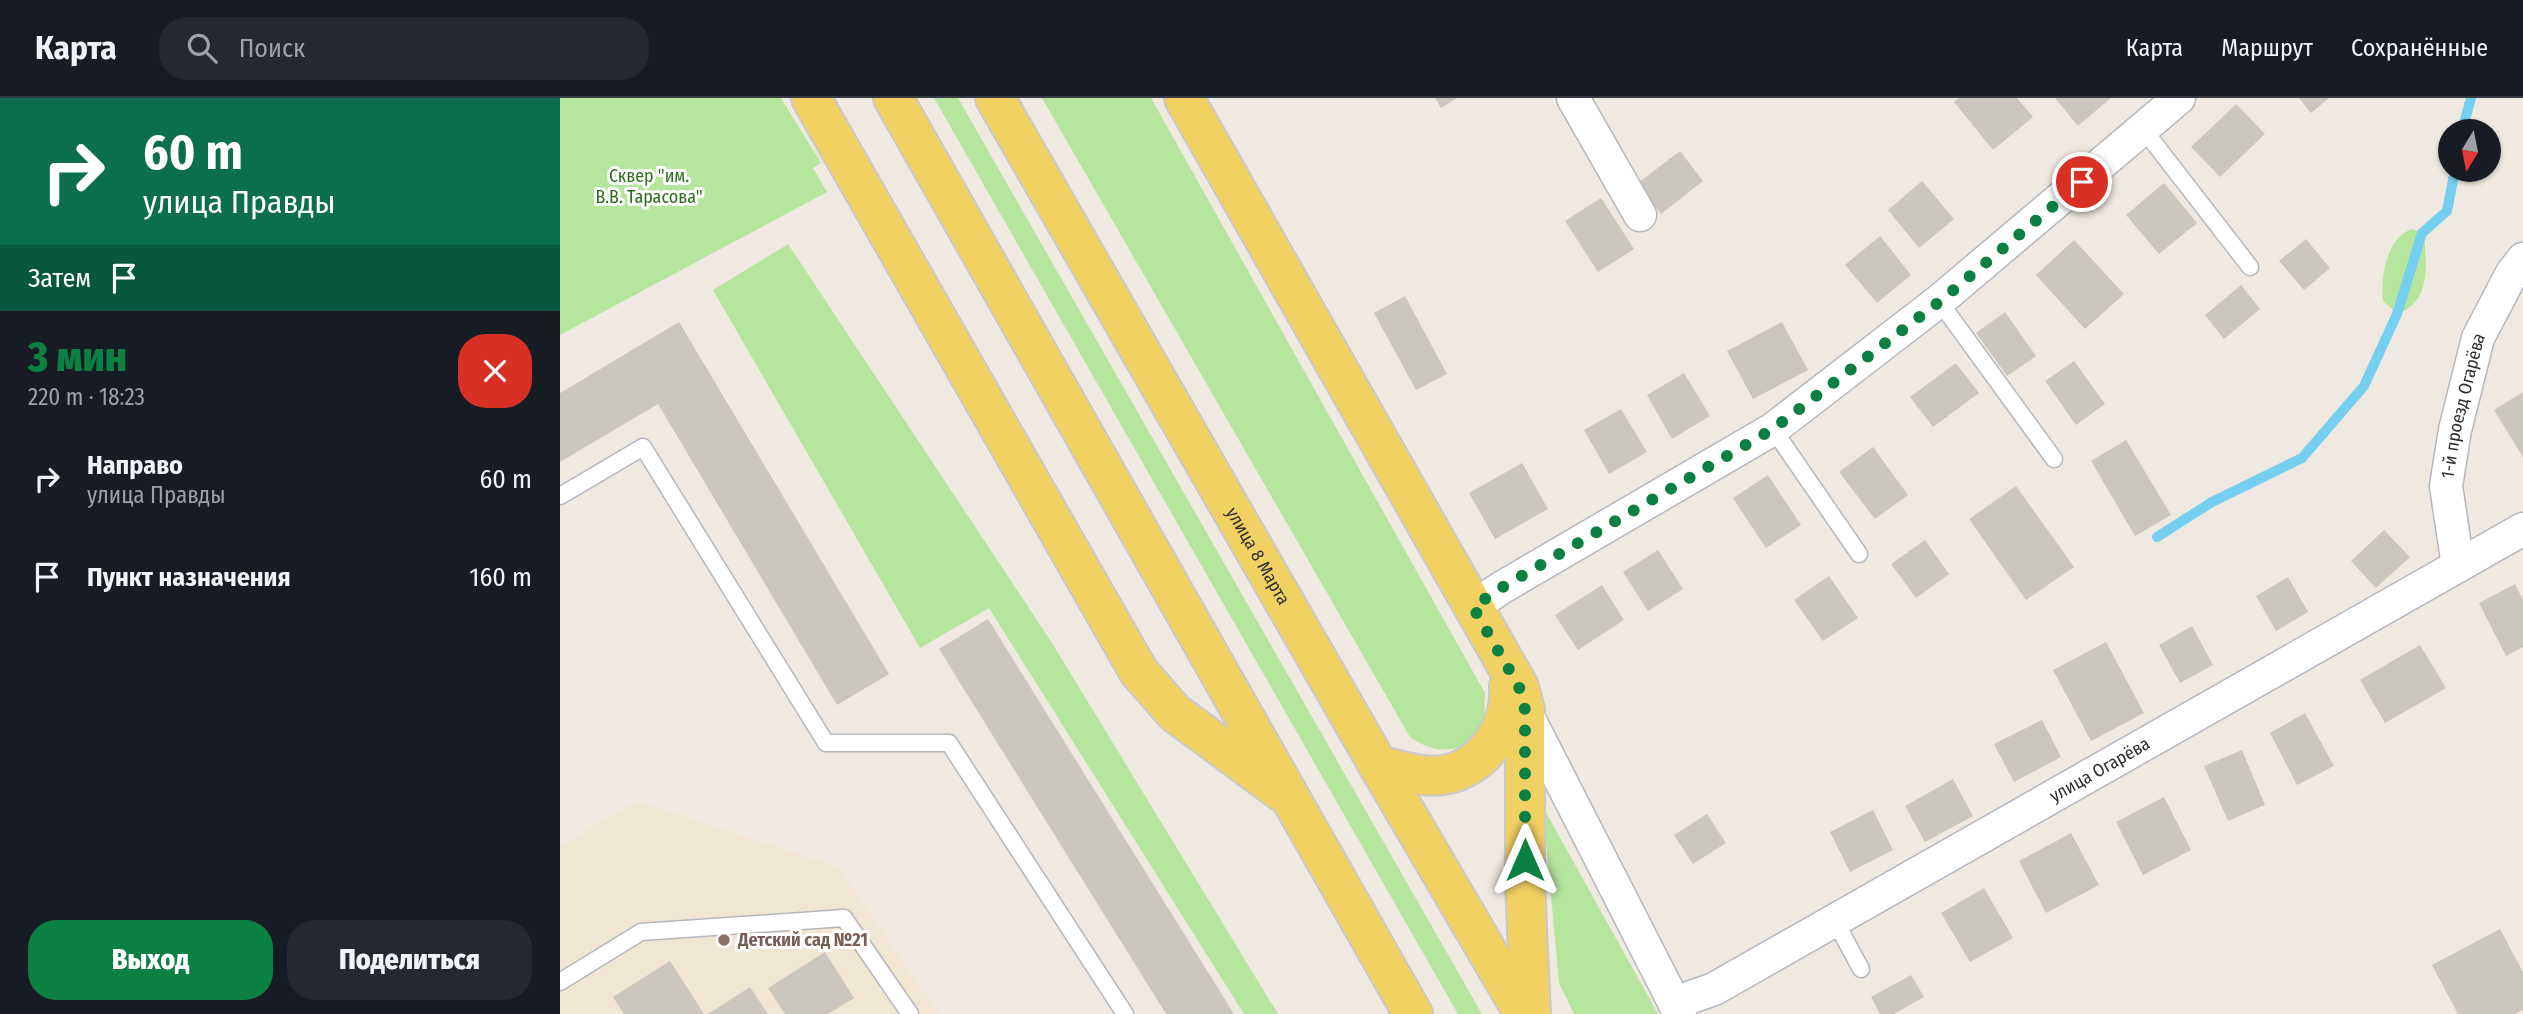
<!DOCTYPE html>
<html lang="ru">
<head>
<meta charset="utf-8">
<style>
  :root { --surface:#171b24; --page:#242831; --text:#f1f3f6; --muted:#9ea1a6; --line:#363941; --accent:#0b8043 }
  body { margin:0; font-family:"Fira Sans Condensed",sans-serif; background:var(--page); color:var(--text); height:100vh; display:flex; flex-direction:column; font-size:26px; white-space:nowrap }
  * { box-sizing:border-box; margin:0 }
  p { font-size:23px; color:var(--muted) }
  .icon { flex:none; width:38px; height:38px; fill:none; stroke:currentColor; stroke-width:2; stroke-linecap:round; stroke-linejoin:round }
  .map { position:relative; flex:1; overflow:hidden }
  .drawer { display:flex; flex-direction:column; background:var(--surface); width:560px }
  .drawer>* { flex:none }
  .hud { background:#0b6e4f; color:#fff; overflow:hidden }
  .needle { width:46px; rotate:190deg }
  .buttons { position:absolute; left:1878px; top:21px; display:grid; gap:14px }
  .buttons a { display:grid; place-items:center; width:63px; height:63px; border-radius:50%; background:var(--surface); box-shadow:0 2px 5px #0004; font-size:35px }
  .pin { position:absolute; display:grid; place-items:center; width:60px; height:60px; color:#fff; margin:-30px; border:4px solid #fff; border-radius:50%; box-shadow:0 2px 7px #0007 }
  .me { position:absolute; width:77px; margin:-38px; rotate:0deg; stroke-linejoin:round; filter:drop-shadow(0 0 5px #0008) }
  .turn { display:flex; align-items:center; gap:24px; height:147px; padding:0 28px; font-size:32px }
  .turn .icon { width:91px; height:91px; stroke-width:2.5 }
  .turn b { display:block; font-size:49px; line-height:60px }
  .then { display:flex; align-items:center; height:66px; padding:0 28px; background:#0003; gap:14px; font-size:26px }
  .round { display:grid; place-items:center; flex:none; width:74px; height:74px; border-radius:28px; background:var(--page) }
  .head { display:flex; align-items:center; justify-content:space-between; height:119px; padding:0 28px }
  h1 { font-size:42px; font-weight:800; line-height:52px; color:var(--accent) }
  .action { display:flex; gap:14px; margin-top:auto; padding:14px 28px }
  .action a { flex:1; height:80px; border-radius:28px; background:var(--accent); color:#fff; font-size:28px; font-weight:800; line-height:80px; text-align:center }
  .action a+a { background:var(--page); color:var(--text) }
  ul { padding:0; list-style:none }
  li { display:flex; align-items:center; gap:21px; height:98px; padding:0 28px }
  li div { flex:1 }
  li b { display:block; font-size:26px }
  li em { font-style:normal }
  header { display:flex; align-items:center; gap:42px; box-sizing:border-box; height:98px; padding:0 35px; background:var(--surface); border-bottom:2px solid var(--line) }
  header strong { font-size:33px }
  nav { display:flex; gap:38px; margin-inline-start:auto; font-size:24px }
  .search { width:490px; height:63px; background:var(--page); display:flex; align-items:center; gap:18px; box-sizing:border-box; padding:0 24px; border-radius:28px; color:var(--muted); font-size:26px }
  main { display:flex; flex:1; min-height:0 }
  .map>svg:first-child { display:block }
</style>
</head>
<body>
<header>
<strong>Карта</strong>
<div class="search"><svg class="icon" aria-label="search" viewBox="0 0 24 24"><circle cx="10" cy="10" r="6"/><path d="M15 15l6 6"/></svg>Поиск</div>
<nav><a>Карта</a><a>Маршрут</a><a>Сохранённые</a></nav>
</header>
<main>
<section class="drawer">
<div class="hud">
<div class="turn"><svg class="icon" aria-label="right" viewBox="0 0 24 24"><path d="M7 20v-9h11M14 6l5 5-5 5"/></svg><div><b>60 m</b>улица Правды</div></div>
<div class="then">Затем<svg class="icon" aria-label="arrive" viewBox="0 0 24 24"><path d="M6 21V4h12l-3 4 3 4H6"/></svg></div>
</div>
<div class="head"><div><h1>3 мин</h1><p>220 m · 18:23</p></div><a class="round" style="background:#d93025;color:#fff"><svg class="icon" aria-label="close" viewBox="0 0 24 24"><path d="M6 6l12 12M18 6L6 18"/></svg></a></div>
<ul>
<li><svg class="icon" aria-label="right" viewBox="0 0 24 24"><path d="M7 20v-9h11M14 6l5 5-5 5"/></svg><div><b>Направо</b><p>улица Правды</p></div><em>60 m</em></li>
<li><svg class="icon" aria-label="arrive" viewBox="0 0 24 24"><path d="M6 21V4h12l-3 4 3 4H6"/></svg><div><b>Пункт назначения</b></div><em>160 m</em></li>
</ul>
<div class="action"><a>Выход</a><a>Поделиться</a></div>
</section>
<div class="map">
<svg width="1963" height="916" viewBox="0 0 1963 916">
  <rect width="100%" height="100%" fill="#efe9e1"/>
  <!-- education -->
  <path fill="#f0e6d1" d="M77,703l201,66 101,147h-379v-168z"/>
  <!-- green -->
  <g fill="#b6e59e">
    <path d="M0,0h221l40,65 -8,5 14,24 -267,143z"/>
    <path d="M374,0h24l524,916h-24z"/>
    <path d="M482,0h109l334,595 -1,30 -17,23c-23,6 -37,5 -57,-9z"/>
    <path d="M1852,131l10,4c4,10 3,16 4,27 0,24 -4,45 -29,54l-14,-13c-3,-24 4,-64 29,-72z"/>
    <path d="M228,146l264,399 226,371h-34l-255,-406 -69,40 -207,-358z"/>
    <path d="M983,709l115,207h-84l-15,-31z"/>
  </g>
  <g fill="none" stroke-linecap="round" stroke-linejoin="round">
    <!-- stream -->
    <g stroke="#75cff0" stroke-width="10">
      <path d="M1902,33l9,-33"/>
      <path d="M1597,439l55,-35 90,-44 62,-72 33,-72 25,-81 25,-22 8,-41"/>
    </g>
  </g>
  <!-- building -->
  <g fill="#cbc7bf">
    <path d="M875,0h22l-16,10z"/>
    <path d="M1399,0h58l16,19 -40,33 -39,-48z"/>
    <path d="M1495,0h56l-33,28z"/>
    <path d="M1739,0h30l-18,15z"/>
    <path d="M1676,6l29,30 -45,43 -29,-30z"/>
    <path d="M1120,53l23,30 -42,33 -23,-31z"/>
    <path d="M1362,83l32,38 -35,29 -31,-38z"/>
    <path d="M1604,85l33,40 -38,31 -33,-39z"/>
    <path d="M1041,100l33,51 -36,23 -33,-51z"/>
    <path d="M1320,138l31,39 -34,28 -32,-38z"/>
    <path d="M1746,141l24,29 -26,22 -25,-29z"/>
    <path d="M1514,142l50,54 -39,35 -49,-54z"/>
    <path d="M1681,187l19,24 -36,30 -19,-24z"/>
    <path d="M845,198l42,78 -31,16 -42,-77z"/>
    <path d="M1445,214l31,44 -29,20 -31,-43z"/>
    <path d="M119,224l210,352 -52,31 -179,-301 -98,58v-69z"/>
    <path d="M1222,224l26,48 -55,29 -26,-48z"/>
    <path d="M1514,263l31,43 -29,21 -31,-44z"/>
    <path d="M1396,265l23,30 -46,34 -23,-30z"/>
    <path d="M1124,275l26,43 -38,23 -25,-44z"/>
    <path d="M1963,294v65l-29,-47z"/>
    <path d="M1061,311l26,43 -38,22 -25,-44z"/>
    <path d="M1566,342l45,75 -36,21 -44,-75z"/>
    <path d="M1313,349l35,48 -33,24 -36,-47z"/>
    <path d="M962,365l26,46 -53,30 -26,-46z"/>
    <path d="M1208,377l33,50 -35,23 -33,-50z"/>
    <path d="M1456,388l58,81 -48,33 -57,-81z"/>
    <path d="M1824,432l26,27 -34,31 -25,-27z"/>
    <path d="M1365,442l24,34 -33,24 -25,-34z"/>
    <path d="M1098,452l25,39 -35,22 -25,-39z"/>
    <path d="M1269,478l29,42 -35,23 -29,-41z"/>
    <path d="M1728,479l20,35 -32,19 -20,-35z"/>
    <path d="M1955,486l8,16v47l-17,9 -27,-53z"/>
    <path d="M1042,487l22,35 -46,30 -23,-35z"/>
    <path d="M428,521l246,395h-68l-155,-249 -72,-116z"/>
    <path d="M1632,528l21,39 -33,18 -21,-38z"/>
    <path d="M1546,544l38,71 -53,28 -38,-71z"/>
    <path d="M1860,547l26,43 -61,35 -25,-43z"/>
    <path d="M1745,615l29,53 -37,19 -27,-52z"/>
    <path d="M1482,622l19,37 -47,25 -20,-38z"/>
    <path d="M1682,652l23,55 -37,16 -24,-55z"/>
    <path d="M1393,681l20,37 -48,26 -20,-36z"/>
    <path d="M1604,699l27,53 -48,25 -27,-53z"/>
    <path d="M1313,712l20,40 -43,22 -20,-40z"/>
    <path d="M1147,716l19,29 -33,21 -19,-29z"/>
    <path d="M1511,735l28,52 -53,28 -27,-52z"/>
    <path d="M1424,790l29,50 -43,24 -29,-49z"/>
    <path d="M1940,831l23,43v38l-8,4h-57l-26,-49z"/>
    <path d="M265,854l29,46 -26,16h-43l-17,-26z"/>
    <path d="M110,863l34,53h-80l-11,-17z"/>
    <path d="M1351,877l13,22 -30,17h-14l-9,-17z"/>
    <path d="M190,889l18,27h-60z"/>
  </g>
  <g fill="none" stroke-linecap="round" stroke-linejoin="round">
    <!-- service casing -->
    <g stroke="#b4b7c1" stroke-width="19">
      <g id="service">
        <path d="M1584,32l106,137"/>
        <path d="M1379,203l115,158"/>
        <path d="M1213,331l86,125"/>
        <path d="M0,398l83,-49 183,296h123l176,271"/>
        <path d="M1274,821l27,50"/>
        <path d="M0,884l81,-50 203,-14 66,96"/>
      </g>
    </g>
    <!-- minor casing -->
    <g stroke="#b4b7c1" stroke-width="35">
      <g id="minor">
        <path d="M1013,0l67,117"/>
        <path id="s1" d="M1898,468l-12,-80 9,-56 23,-92 34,-65 11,-14"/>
        <path d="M913,509l28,-19 272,-159 166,-128 240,-203"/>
        <path d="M965,613l155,303"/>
        <path id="s2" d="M1114,905l40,-14 809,-460"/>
      </g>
    </g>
    <!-- primary casing -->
    <g stroke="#c9c9c9" stroke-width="42">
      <g id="primary">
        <path d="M251,0l328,574 36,41 107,79"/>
        <path d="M333,0l520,916"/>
        <path id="s3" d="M435,0l383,667 146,249"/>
        <path d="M624,0l335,589 6,23v175l6,129"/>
        <path d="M818,667c20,5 44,13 65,10 41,-6 69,-49 66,-89"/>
      </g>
    </g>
    <!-- service -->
    <use href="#service" stroke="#fff" stroke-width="16"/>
    <!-- minor -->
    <use href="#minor" stroke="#fff" stroke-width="32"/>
    <!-- primary -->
    <use href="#primary" stroke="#f2d163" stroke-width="38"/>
  </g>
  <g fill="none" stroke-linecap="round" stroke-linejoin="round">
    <!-- route -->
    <path stroke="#0b8043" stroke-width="12" stroke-dasharray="0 21.6" d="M965,762v-150l-6,-23 -46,-80 28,-19 272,-159 166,-127 143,-120"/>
  </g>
  <!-- markers -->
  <circle fill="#8d6e63" stroke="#fff" stroke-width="2.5" cx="164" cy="842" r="7"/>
  <g text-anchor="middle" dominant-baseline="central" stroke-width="6" stroke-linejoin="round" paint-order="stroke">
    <!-- park labels -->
    <g font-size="18" fill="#2c6e1b" stroke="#fff">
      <text x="89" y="78">Сквер "им.<tspan x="89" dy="21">В.В. Тарасова"</tspan></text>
    </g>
    <!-- street labels -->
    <g font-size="18" fill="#2e2e2e" stroke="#fff">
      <text stroke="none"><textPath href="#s1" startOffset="163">1-й проезд Огарёва</textPath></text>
      <text stroke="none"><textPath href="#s3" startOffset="528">улица 8 Марта</textPath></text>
      <text stroke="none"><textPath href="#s2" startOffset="486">улица Огарёва</textPath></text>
    </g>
    <!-- education labels -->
    <g font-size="18" font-weight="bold" fill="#785e54" stroke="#fff" text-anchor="start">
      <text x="178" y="842">Детский сад №21</text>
    </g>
  </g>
</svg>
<div class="buttons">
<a><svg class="needle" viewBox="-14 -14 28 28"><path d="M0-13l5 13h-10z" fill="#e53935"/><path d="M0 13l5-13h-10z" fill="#9ea1a6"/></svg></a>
</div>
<div class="pin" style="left:1522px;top:84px;background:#d93025"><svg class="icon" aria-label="arrive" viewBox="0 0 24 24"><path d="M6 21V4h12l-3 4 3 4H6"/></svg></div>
<svg class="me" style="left:965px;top:762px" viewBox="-20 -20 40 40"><path d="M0-17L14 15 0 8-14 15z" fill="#0b8043" stroke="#fff" stroke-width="4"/></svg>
</div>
</main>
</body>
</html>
